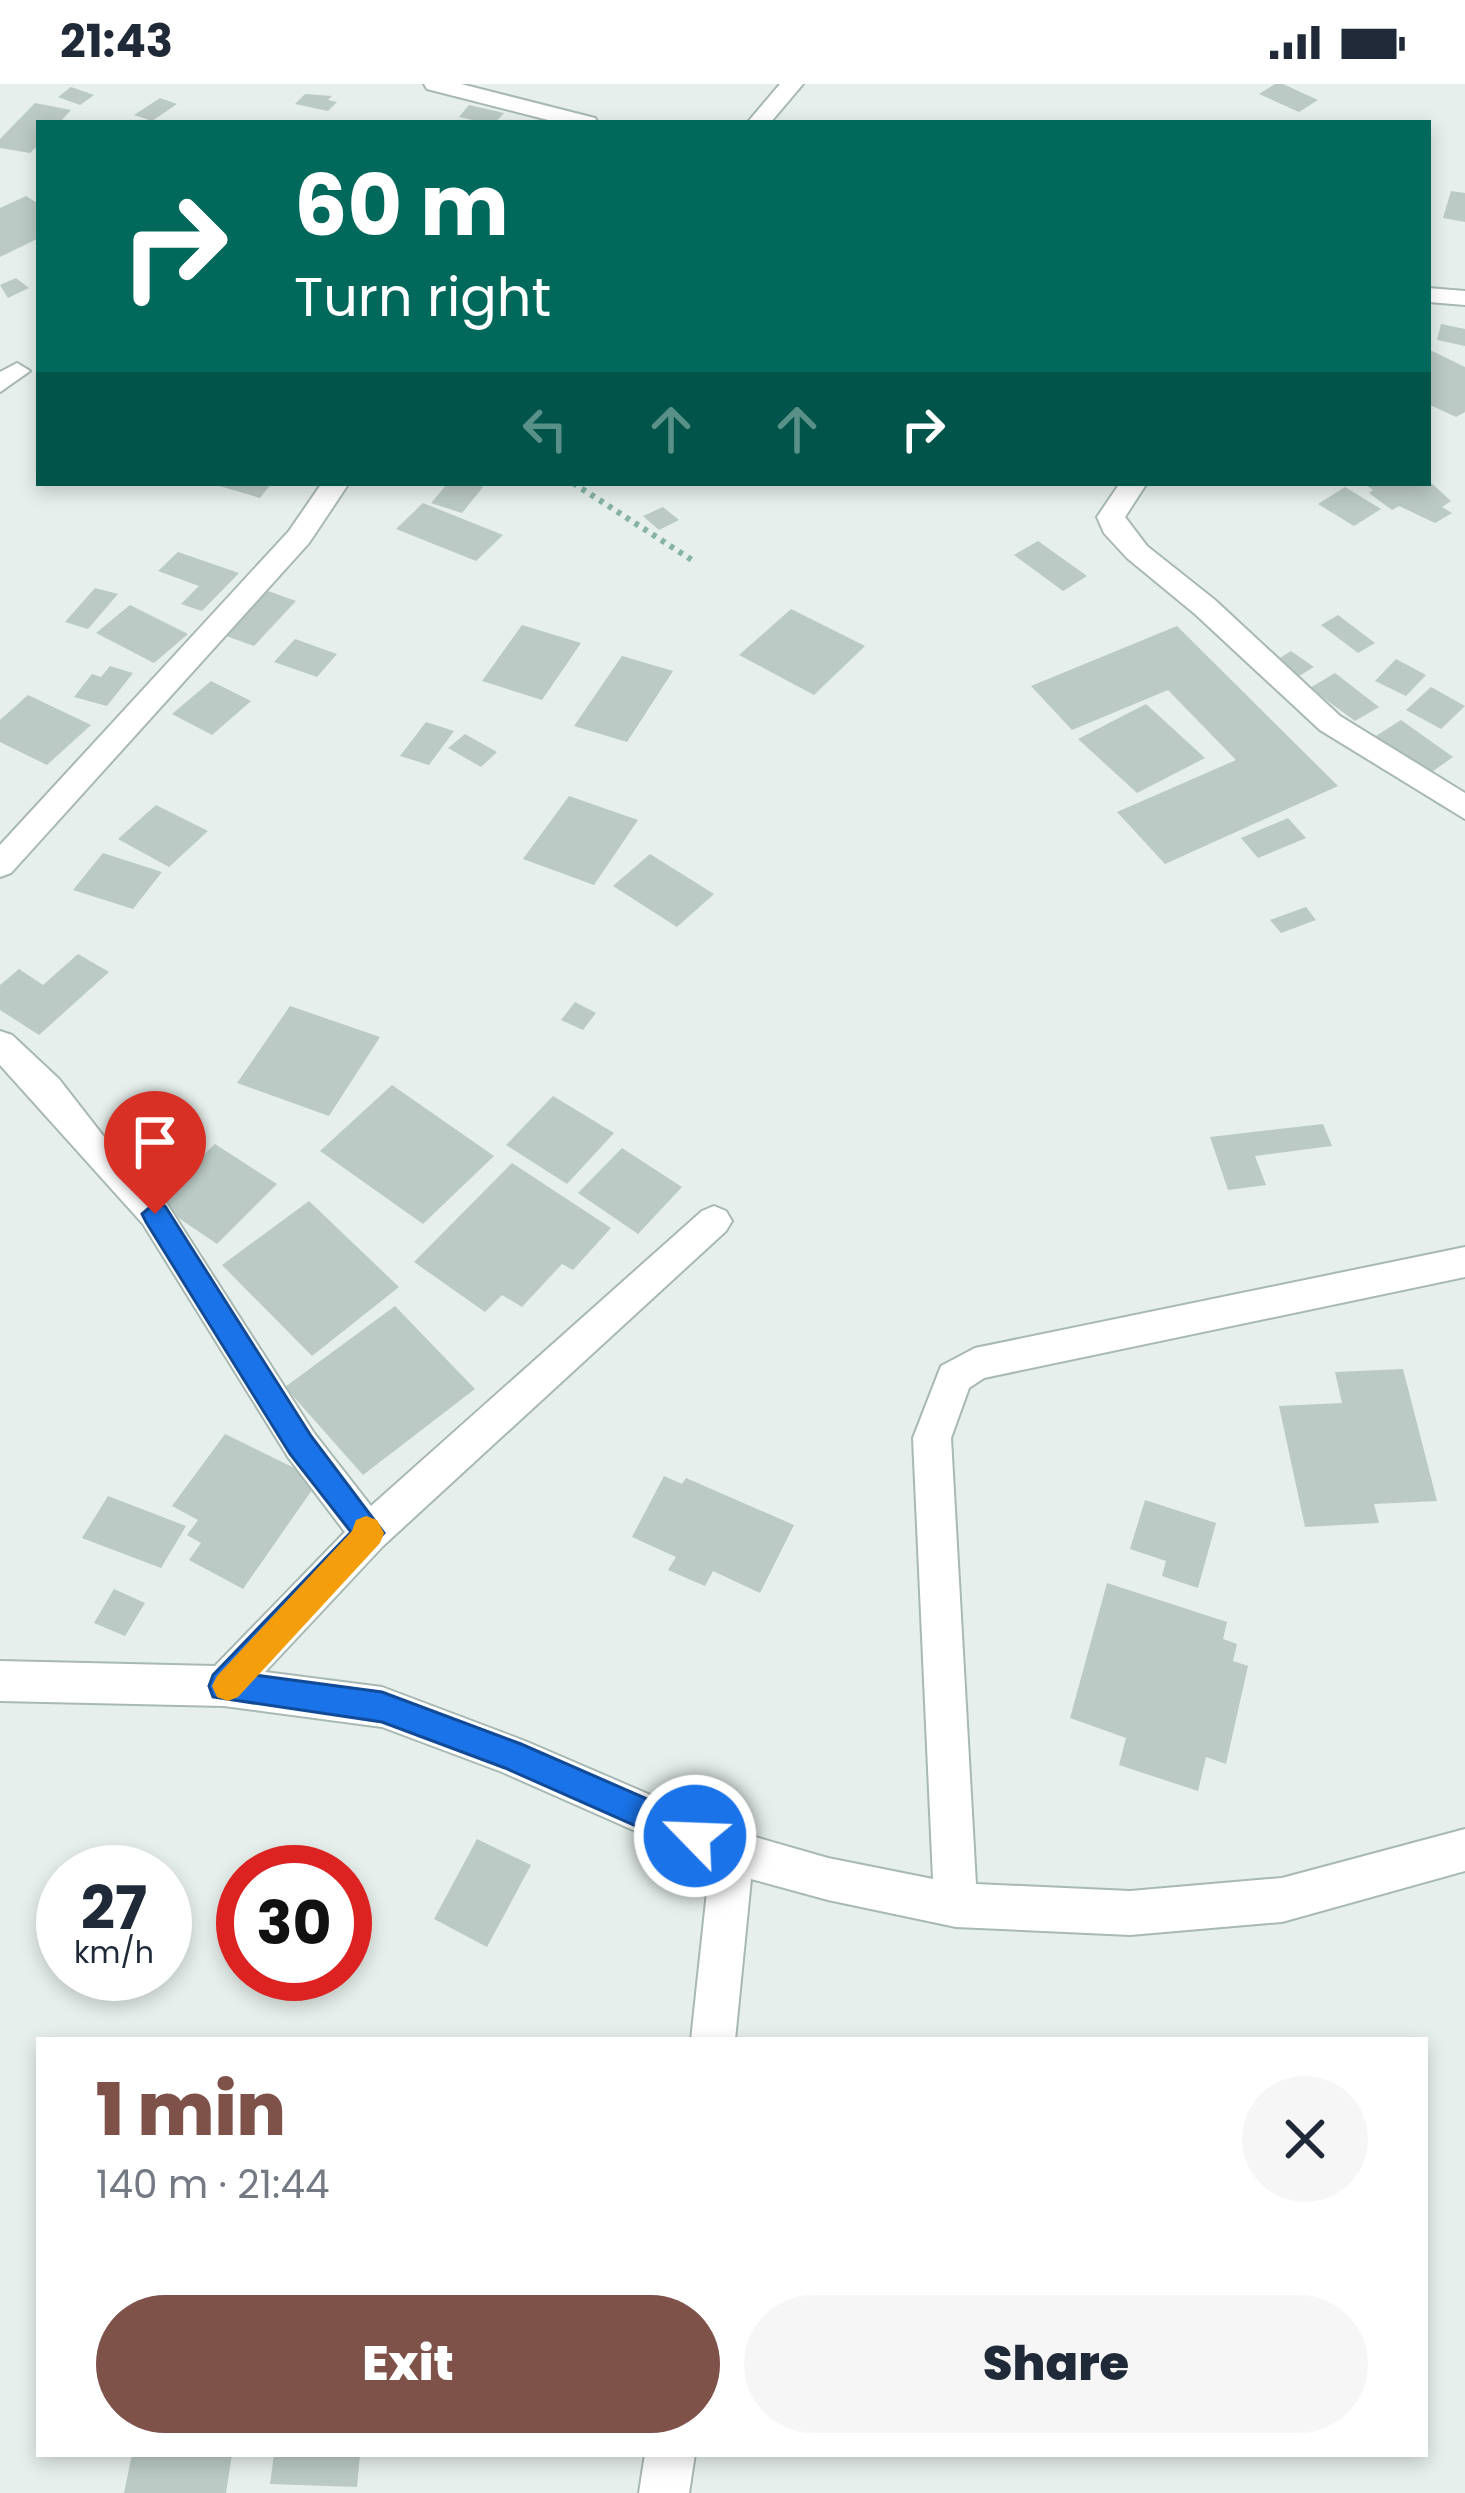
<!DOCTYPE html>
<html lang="en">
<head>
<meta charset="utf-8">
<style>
  :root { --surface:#fff; --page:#f6f6f7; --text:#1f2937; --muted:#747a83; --accent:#7f5249 }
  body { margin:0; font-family:Poppins,sans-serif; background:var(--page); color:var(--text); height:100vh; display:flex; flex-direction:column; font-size:45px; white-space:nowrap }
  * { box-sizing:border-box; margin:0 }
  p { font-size:39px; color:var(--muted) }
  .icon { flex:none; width:66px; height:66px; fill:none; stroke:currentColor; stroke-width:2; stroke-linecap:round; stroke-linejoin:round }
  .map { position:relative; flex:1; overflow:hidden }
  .drawer { position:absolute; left:36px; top:1953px; width:1392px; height:420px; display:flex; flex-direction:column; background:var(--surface); border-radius:0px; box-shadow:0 6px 18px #0003 }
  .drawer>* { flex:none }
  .banner { position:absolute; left:36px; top:36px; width:1395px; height:366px; border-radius:0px; box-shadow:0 6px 18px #0003; background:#00695c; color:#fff; overflow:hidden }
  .speed { position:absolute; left:36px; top:1761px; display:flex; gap:24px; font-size:60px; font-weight:700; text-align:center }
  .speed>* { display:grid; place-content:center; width:156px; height:156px; border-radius:50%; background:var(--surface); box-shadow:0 6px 18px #0003; line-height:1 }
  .speed small { font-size:30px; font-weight:400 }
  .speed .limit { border:18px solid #d22; background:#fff; color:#111 }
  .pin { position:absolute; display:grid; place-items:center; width:102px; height:102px; color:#fff; margin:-123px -51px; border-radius:50% 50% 50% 0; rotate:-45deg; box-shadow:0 0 12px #0007 }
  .pin .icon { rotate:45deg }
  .me { position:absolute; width:132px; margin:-66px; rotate:294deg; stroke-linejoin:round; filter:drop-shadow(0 0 9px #0008) }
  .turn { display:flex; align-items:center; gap:42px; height:252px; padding:0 60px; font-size:54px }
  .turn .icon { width:156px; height:156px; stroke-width:2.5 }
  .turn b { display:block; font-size:84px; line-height:102px }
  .lanes { display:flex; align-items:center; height:114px; padding:0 60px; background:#0003; justify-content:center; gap:60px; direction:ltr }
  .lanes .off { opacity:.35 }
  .round { display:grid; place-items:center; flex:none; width:126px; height:126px; border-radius:63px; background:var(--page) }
  .headline { display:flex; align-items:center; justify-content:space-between; height:204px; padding:0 60px }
  h1 { font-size:72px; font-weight:800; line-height:90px; color:var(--accent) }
  .cta { display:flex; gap:24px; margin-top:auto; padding:24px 60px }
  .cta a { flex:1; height:138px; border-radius:72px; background:var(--accent); color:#fff; font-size:48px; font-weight:800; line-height:138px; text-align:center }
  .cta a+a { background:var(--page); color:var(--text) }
  .status { display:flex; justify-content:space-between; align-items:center; height:84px; padding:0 60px; background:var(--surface); direction:ltr }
  .status svg { height:33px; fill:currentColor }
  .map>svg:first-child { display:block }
</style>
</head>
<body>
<div class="status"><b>21:43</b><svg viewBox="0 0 49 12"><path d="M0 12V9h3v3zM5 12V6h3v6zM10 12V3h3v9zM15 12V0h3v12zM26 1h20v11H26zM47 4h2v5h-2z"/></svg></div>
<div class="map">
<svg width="1465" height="2409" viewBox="0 0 1465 2409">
  <rect width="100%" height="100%" fill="#e6efeb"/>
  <!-- building -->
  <g fill="#bbcac4">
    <path d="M1275,0h8l35,16 -19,12 -40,-18z"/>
    <path d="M71,3l23,8 -14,10 -22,-8z"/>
    <path d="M305,10l27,2 -4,4 9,2 -9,9 -33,-7z"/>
    <path d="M160,14l17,6 -25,17 -18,-6z"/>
    <path d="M35,19l36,7 -12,13h-20v21l-9,9 -30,-5v-9z"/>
    <path d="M469,21l35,8 -9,10h-25l2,-3 -13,-3z"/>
    <path d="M1451,107l14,2v29l-22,-4z"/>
    <path d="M26,112l13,8v34l-39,19v-49z"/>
    <path d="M16,194l13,10 -21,10 -8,-13z"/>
    <path d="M1441,240l24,5v17l-28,-6z"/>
    <path d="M1428,265l37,18v45l-9,5 -28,-13z"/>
    <path d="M1428,396l23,21 -9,6 10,6 -17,10 -36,-17 -7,4 -23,-17 4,-3 -10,-7z"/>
    <path d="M209,399h63l-12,15z"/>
    <path d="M448,399h23l12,4 -21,26 -31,-10z"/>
    <path d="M1345,403l36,22 -27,17 -36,-22z"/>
    <path d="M423,419l80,32 -27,26 -80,-32z"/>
    <path d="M663,423l16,13 -20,10 -16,-14z"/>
    <path d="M1038,457l49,35 -24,15 -49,-36z"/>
    <path d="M178,468l61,21 -37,38 -21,-7 18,-18 -41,-15z"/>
    <path d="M95,504l23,6 -30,35 -23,-7z"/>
    <path d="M268,507l28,10 -42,45 -28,-10z"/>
    <path d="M130,521l58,29 -34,29 -58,-30z"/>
    <path d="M791,525l74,37 -51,49 -75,-40z"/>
    <path d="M1338,531l37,28 -17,10 -37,-28z"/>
    <path d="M522,541l59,18 -39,57 -60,-19z"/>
    <path d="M1177,542l161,160 -173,78 -48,-52 119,-52 -68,-70 -96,40 -41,-44z"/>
    <path d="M295,555l42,15 -20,23 -43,-15z"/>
    <path d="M1291,567l23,16 -23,14 -22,-16z"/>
    <path d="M622,572l51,15 -46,71 -53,-16z"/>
    <path d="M1396,575l30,16 -20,21 -31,-15z"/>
    <path d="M110,582l23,7 -26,33 -33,-9 18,-23 9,3z"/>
    <path d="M1335,589l44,34 -24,14 -45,-33z"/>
    <path d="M211,597l40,20 -39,34 -40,-21z"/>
    <path d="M1431,603l34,19 -24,23 -35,-19z"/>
    <path d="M28,611l63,30 -44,40 -47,-23v-22z"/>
    <path d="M1146,620l59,54 -68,35 -59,-54z"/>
    <path d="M1401,636l52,37 -24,17 -53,-38z"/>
    <path d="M426,638l28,9 -25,34 -29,-9z"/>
    <path d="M465,650l32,18 -16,15 -33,-19z"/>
    <path d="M569,712l69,24 -44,65 -71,-26z"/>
    <path d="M156,721l52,26 -39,36 -51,-28z"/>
    <path d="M1288,734l18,20 -48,20 -17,-20z"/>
    <path d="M103,769l59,19 -29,37 -60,-19z"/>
    <path d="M650,770l64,40 -37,33 -64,-41z"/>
    <path d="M1306,823l10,13 -35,13 -11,-13z"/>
    <path d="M78,870l31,18 -70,63 -39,-25v-25l19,-16 24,16z"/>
    <path d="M575,918l21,11 -13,17 -22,-10z"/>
    <path d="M290,922l90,31 -51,79 -92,-33z"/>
    <path d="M392,1001l102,71 -71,68 -103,-73z"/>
    <path d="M553,1012l61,37 -47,51 -61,-39z"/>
    <path d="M1323,1040l9,22 -77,10 11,29 -38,5 -18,-53z"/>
    <path d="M215,1060l62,40 -60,60 -62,-42z"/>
    <path d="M622,1064l60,39 -44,47 -60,-41z"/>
    <path d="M512,1079l99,65 -38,42 -11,-6 -40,43 -20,-12 -17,17 -71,-50z"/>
    <path d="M309,1117l90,86 -87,69 -90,-91z"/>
    <path d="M395,1222l80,83 -112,86 -78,-88z"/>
    <path d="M1403,1285l34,132 -63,3 5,19 -74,4 -26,-121 63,-3 -7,-31z"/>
    <path d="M225,1350l94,46 -76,109 -54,-29 12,-17 -14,-8 11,-15 -26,-14z"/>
    <path d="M664,1392l18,8 4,-6 108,47 -34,68 -47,-22 -8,15 -37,-16 8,-13 -44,-20z"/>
    <path d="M108,1412l78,30 -25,42 -79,-30z"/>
    <path d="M1145,1416l71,23 -18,65 -36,-12 4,-15 -36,-12z"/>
    <path d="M1107,1499l120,39 -4,17 14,5 -4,17 15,5 -22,98 -20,-7 -8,34 -79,-26 7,-27 -56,-20z"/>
    <path d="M114,1505l31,14 -20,33 -31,-13z"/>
    <path d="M477,1755l54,26 -44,82 -53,-28z"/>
    <path d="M132,2370h100l-6,39h-102z"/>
    <path d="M274,2370h86l-3,33 -87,-3z"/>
  </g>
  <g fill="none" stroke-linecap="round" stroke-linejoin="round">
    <!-- minor casing -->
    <g stroke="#a8b8b2" stroke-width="4">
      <g id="minor">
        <path d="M424,0h37l134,34 3,5h-38l-133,-34z"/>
        <path d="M780,0h23l-33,39h-23z"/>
        <path d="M1428,204l37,3v14l-37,-3z"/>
        <path d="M17,279l13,8 -30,21v-20z"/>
        <path d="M322,399h27l-40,60 -298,330 -11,4v-32l289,-314z"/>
        <path d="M1120,399h27l-22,34 22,29 68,54 125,116 125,77v26l-145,-89 -125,-116 -68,-56 -23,-25 -7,-16z"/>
        <path d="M0,947l12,4 47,44 49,63 59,62 147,229 57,73 331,-295 12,-5 12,5 6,10 -6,10 -343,315 -118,126 117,15 143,54 209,90 94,27 105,21 -20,-441 28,-72 34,-18 490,-101v30l-481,101 -15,10 -18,50 25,446 154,7 152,-13 183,-49v42l-183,51 -152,13 -174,-8 -128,-27 -77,-21 -16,161h-44l19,-176 -208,-92 -120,-45 -158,-21 -224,-5v-40l215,5 130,-134 -57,-75 -145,-233 -143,-159z"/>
        <path d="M645,2370h50l-6,39h-50z"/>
      </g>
    </g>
    <!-- path -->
    <path stroke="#86b3a5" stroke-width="6" stroke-dasharray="4.5 6" stroke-linecap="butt" d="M573,399l119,77"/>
    <!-- minor -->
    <use href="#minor" fill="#fff" fill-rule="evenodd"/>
  </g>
  <!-- route -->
  <path fill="#1a73e8" stroke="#114b97" stroke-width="3" d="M155,1119l10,3 146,230 73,97 -129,142 127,17 139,52 186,81 4,11 -4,11 -12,5 -190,-84 -123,-46 -169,-25 -4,-11 4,-11 138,-143 -61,-78 -144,-232 -4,-8z"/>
  <!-- slow -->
  <path fill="#f59e0b" d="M366,1432l11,4 7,13 -4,10 -142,154 -10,4 -11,-4 -5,-11 5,-10 135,-145 4,-11z"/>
</svg>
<div class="speed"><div>27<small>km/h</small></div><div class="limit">30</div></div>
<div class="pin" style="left:155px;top:1130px;background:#d93025"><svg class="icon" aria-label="arrive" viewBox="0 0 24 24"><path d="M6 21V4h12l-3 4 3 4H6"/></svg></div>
<svg class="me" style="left:695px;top:1752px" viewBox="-20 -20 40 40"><circle r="17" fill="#1a73e8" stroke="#fff" stroke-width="3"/><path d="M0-11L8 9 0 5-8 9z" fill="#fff"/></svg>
<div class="banner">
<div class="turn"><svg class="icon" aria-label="right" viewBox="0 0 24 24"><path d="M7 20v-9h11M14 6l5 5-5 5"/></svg><div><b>60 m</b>Turn right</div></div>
<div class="lanes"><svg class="icon off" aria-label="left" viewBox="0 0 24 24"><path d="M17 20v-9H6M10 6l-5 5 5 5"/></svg><svg class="icon off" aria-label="ahead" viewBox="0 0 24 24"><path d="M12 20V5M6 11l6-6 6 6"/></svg><svg class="icon off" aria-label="ahead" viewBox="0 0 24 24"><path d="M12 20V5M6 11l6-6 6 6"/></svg><svg class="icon" aria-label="right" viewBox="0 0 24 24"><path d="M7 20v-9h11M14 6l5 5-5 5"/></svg></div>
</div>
<section class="drawer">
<div class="headline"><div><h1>1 min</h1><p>140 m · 21:44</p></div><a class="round"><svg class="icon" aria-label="close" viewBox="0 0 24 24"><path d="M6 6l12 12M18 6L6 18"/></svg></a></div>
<div class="cta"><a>Exit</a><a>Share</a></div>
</section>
</div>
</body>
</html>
